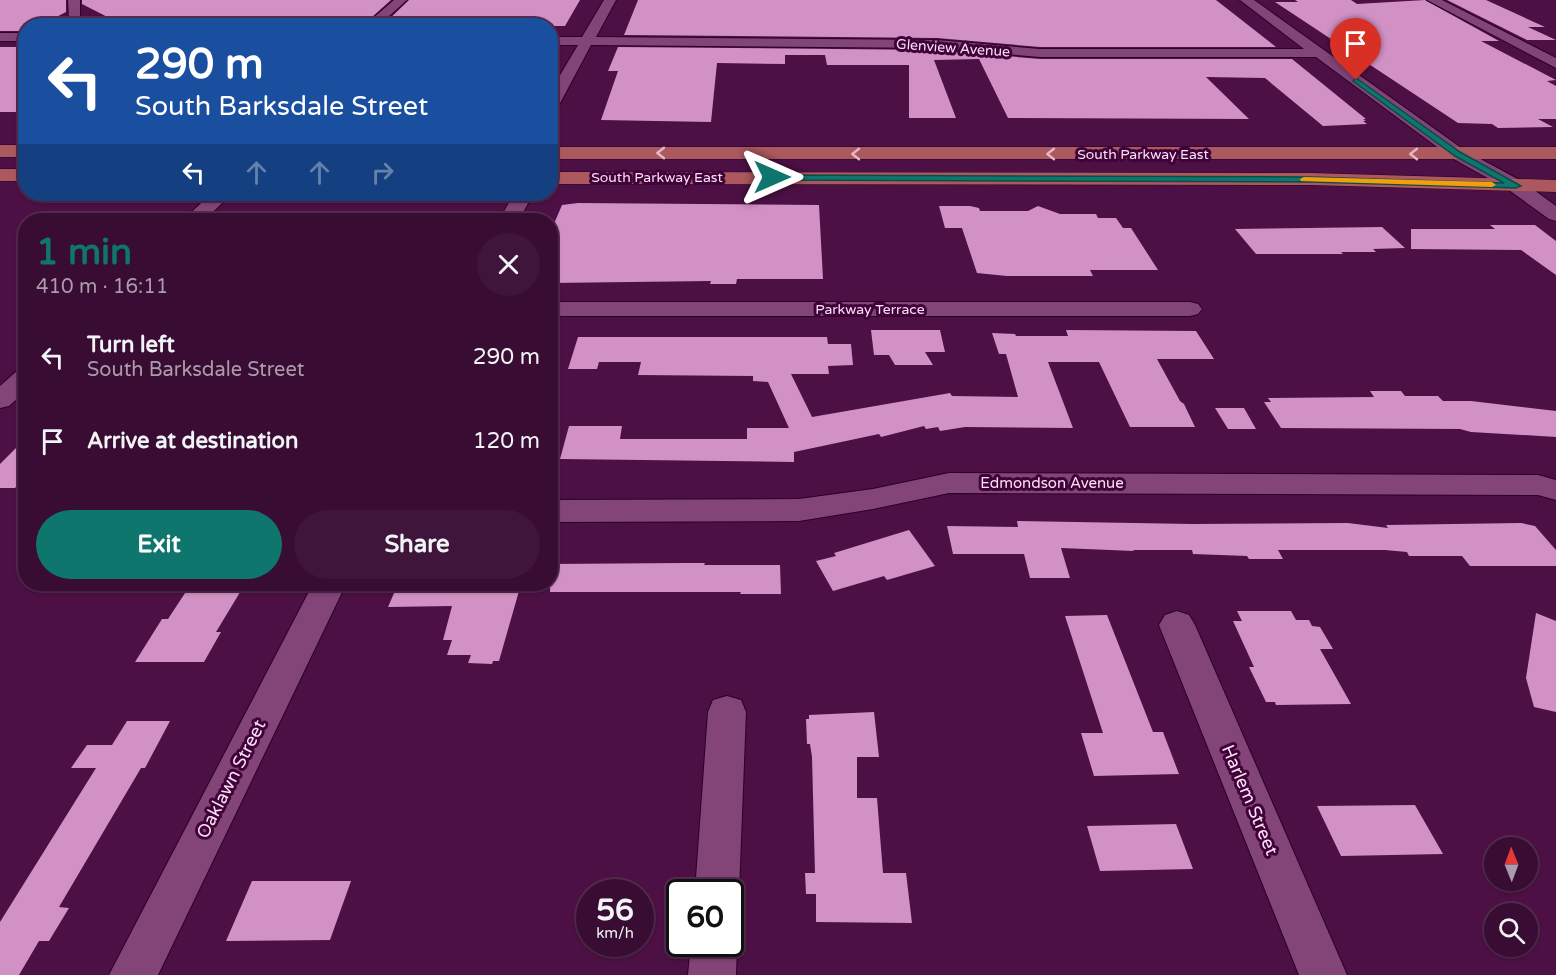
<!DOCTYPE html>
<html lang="en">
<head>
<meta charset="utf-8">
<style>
  :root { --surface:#390c33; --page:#40153b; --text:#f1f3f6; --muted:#ab9bac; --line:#532c4e; --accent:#0f766e }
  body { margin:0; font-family:"Varela Round",sans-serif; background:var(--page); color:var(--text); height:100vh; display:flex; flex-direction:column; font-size:22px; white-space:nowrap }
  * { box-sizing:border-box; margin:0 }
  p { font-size:20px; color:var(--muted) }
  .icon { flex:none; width:33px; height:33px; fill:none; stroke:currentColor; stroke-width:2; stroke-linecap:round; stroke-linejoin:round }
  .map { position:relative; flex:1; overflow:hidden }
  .sheet { position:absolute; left:18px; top:213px; width:540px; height:378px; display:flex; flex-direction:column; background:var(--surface); border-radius:24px; box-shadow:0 2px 4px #0004,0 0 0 2px var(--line) }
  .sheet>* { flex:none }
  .top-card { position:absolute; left:18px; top:18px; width:540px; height:183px; border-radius:24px; box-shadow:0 2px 4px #0004,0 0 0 2px var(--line); background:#1a4fa0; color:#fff; overflow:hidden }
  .needle { width:39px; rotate:359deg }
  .controls { position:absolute; left:1484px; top:837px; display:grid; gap:12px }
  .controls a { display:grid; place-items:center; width:54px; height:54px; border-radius:50%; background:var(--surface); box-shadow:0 2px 4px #0004,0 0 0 2px var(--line); font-size:30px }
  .speed { position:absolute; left:576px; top:879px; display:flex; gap:12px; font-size:30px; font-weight:700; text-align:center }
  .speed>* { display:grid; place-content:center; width:78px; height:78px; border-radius:50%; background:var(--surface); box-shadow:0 2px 4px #0004,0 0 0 2px var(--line); line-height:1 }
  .speed small { font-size:15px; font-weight:400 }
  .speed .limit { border:3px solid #111; border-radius:9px; background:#fff; color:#111 }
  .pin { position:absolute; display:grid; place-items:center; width:51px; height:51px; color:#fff; margin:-62px -26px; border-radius:50% 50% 50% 0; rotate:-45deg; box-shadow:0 0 6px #0007 }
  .pin .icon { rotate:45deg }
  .me { position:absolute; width:66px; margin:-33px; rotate:90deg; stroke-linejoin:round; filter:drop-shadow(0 0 4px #0008) }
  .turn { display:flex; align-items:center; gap:21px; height:126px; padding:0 18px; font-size:27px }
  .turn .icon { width:78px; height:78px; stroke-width:2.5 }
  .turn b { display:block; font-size:42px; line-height:51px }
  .lanes { display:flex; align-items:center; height:57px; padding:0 18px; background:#0003; justify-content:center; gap:30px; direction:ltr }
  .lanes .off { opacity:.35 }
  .round { display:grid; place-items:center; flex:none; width:63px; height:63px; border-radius:32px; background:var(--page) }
  .summary { display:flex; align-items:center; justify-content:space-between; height:102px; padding:0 18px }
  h1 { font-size:36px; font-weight:800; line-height:45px; color:var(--accent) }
  .action { display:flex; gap:12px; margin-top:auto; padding:12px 18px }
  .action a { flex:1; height:69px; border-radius:36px; background:var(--accent); color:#fff; font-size:24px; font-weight:800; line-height:69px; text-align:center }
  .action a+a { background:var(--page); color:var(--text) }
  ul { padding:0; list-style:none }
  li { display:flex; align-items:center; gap:18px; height:84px; padding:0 18px }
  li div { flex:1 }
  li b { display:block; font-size:22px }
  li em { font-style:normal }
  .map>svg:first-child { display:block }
</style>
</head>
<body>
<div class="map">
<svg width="1556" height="975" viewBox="0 0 1556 975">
  <rect width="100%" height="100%" fill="#4c1044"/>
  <!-- building -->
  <g fill="#d191c4">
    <path d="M0,0h66v12l-27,14h-13v5h-26z"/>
    <path d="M82,0h309l-29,26h-237l-43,-22z"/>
    <path d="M409,0h171l-15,26h-183z"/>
    <path d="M638,0h578l60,47h-236l-103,-9 -313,-3z"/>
    <path d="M1295,0h56l6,4 68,-4 74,41h-18l75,39 -9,1 9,5v33h-18l15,8 -55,1 -6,-4 -34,-1 -183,-121h23z"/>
    <path d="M1447,0h39l59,27h-17l28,13h-29z"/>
    <rect x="0" y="47" width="26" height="65"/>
    <path d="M618,47l319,3 103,9h252l74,60h-3l3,2h-3l4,3 -44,2 -58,-48 -59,-1 43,42 -241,-1 -29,-59 -45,1 22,58h-47v-53h-82l-2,-10h-40v9l-68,-1 -6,59 -110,-2 17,-49h-10z"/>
    <path d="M578,203l241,2 4,74h-86l-1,5h-26l1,-3 -161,2v-50l12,-28z"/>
    <path d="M939,206h31l9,2 1,3h48l10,-5 22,8h36l2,4h18l7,10h8l27,42h-68l3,6h-86l-30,-3 -15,-45h-17z"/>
    <path d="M1490,225h45l21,16v34l-35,-25 -110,-1v-20h84z"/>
    <path d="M1382,227l23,21 -32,1 3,3h-35l2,2h-87l-21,-25z"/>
    <path d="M871,330h69l5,22h-20l8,13h-38l-6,-10h-15z"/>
    <path d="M1066,330l130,1 18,28h-57l23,42 4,3 11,23h-65l-31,-65h-51l25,66 -108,-1 -25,4 -2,-4 -12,2 -2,-3 -43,11 -2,-3 -85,18v10l-234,-3 9,-33h53l-2,13h127v-11h42l-21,-46 -15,-1v-5l-115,-1 3,-13h-42l-2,7h-29l10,-32h249l1,7h23l2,21 -25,1 1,8h-38l21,43 138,-24 2,3 66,1 -12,-43h-7l-7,-21 23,1 1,2h52z"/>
    <path d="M1370,391h31l4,5h33l5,5h28l85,10v26l-85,-5 -11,-3 -179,-1 -17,-26h7l-3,-4 106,-1z"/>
    <path d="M1215,408h29l12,21h-28z"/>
    <path d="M26,438v39l-11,11h-15v-24z"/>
    <path d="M1017,521l175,3 156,-1 40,5 -2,-3 135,-2 14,3 21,24v16h-86l-8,-10h-53l-2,-4 -22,-2h-107l5,9h-34l-2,-3 -54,-2 -1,-4h-59l1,1 -73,-3 9,30h-40l-6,-24h-71l-6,-28 71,1z"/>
    <path d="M909,530l26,36 -48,14 -3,-4 -51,15 -17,-30 20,-5 -2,-3z"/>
    <path d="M683,563h22l-1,2h76l1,29h-41l1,-2h-191v-28z"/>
    <path d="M191,584h54l-29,48h5l-17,30h-69l27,-43h6z"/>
    <path d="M398,584h123l-22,77h-6l-1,3 -24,-1 3,-8h-24l5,-15h-9l9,-34 -64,1z"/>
    <path d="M1237,611h54l5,9h13l3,6 8,1 13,22h-13l31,55 -75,1 -1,-3h-9l-17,-35h5l-21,-46h9z"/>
    <path d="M1536,613l20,8v91l-22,-5 -8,-29z"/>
    <path d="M1107,615l46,117h10l16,42 -85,2 -13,-43h22l-38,-117z"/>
    <path d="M874,712l5,45h-22v41h20l6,75h23l6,50 -96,-1v-28h-10l-1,-21h10l-3,-116 -2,-13h-3l-1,-25h3v-4z"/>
    <path d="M127,721h43l-25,47h-4l-82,139 10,1 -20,33h-10l-20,34h-19v-53l96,-154h-25l16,-23h25z"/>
    <path d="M1415,805l28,49 -102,2 -24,-50z"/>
    <path d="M1176,824l17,45 -93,2 -13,-45z"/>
    <path d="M252,881h99l-21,59 -104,1z"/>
  </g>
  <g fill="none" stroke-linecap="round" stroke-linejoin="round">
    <!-- street casing -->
    <g stroke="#2b0026" stroke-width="2">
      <g id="street">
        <path d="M68,0h12v16l12,10h-15l-8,-6z"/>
        <path d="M394,0h13l-29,26h-14z"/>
        <path d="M604,0h12l-20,37 341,3 103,9h264l-64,-49h14l210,150 59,32 33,24v15l-7,-2 -40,-29 -57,-32 -136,-101h-276l-103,-9 -346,-3 -33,62 -8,5v-20l28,-47h-28v-8h32z"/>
        <path d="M1427,0h15l114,58v10z"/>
        <rect x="0" y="33" width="26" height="8"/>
        <path d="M211,194h21l-28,26h-21z"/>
        <path d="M514,194h19l-14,26h-20z"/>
        <path d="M550,302h640l8,2 4,5 -4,5 -8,2h-640z"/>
        <path d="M26,369v22l-17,15 -9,2v-22l17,-15z"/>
        <path d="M949,473l589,2 18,5v20l-18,-5 -589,-2 -76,16 -74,12 -249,1v-22l249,-1 74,-10z"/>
        <path d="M313,584h33l-188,391h-49z"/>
        <path d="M1177,611l12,4 6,10 152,350h-48l-140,-350 6,-10z"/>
        <path d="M727,696l14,4 5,12 -7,180 -9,17v-17h-35l13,-180 5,-12z"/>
        <path d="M730,927l7,17 -1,31h-48l3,-31h39z"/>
      </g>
    </g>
    <!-- primary casing -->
    <g stroke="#2b0026" stroke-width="1">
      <g id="primary">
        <rect x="0" y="145" width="26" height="12"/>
        <rect x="550" y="147" width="1006" height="12"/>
        <rect x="0" y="169" width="26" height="12"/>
        <path d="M550,172l761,1 245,7v12l-245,-7 -761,-1z"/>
      </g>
    </g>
    <!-- street -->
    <use href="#street" fill="#834478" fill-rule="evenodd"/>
    <!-- primary -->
    <use href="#primary" fill="#ac585f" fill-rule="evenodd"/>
  </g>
  <!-- one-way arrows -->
  <defs><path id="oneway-chevron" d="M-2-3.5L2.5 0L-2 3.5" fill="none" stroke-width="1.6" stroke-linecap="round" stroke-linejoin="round" transform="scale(1.5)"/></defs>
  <g stroke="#e5b6c9">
    <use href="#oneway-chevron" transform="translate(661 153) rotate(-180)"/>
    <use href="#oneway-chevron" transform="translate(856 154) rotate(-180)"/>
    <use href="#oneway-chevron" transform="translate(1051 154) rotate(-180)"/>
    <use href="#oneway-chevron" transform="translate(1414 154) rotate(-180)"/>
  </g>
  <!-- route -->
  <path fill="#0f766e" stroke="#0a4d48" stroke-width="1.5" d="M1356,78l104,74 61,34 -5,2 -205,-6 -539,-2 -4,-3 4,-2 539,2 193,6 -49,-27 -102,-75z"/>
  <!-- slow -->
  <path fill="#f59e0b" d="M1304,177l188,5 4,3 -4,2 -191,-6 -1,-2z"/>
  <g text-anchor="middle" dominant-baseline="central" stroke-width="6" stroke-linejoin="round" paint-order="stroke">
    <!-- far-street labels -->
    <g font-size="14" fill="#fddff6" stroke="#400339">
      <text transform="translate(953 48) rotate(4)">Glenview Avenue</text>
      <text x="1143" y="154">South Parkway East</text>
      <text x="657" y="177">South Parkway East</text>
      <text x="870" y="309">Parkway Terrace</text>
    </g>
    <!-- street labels -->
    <g font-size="15" fill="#fddff6" stroke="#400339">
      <text x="1052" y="483">Edmondson Avenue</text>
    </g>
    <!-- near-street labels -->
    <g font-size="18" fill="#fddff6" stroke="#400339">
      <text transform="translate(231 779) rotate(-63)">Oaklawn Street</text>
      <text transform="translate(1250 800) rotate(67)">Harlem Street</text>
    </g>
  </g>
</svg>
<div class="controls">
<a><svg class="needle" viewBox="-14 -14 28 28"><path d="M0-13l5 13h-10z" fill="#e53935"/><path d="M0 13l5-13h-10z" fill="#ab9bac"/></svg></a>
<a><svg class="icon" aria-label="search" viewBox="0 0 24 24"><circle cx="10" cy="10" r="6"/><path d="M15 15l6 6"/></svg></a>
</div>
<div class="speed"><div>56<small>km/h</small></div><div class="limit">60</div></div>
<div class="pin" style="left:1356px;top:80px;background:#d93025"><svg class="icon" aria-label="arrive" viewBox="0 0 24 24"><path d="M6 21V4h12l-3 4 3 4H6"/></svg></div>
<svg class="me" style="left:772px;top:177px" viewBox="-20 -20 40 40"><path d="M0-17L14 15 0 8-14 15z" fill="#0f766e" stroke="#fff" stroke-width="4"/></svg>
<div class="top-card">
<div class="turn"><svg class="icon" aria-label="left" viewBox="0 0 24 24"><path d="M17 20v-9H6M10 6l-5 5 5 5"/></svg><div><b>290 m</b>South Barksdale Street</div></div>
<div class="lanes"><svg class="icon" aria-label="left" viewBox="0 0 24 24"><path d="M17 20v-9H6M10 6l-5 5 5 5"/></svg><svg class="icon off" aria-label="ahead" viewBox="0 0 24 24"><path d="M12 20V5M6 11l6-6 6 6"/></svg><svg class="icon off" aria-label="ahead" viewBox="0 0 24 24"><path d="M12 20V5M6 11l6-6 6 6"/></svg><svg class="icon off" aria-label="right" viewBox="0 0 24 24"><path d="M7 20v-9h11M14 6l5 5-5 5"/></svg></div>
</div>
<section class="sheet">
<div class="summary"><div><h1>1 min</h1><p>410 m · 16:11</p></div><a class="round"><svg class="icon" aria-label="close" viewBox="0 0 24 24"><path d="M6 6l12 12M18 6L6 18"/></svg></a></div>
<ul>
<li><svg class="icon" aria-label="left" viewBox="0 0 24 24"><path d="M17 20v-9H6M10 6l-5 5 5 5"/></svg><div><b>Turn left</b><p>South Barksdale Street</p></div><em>290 m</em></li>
<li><svg class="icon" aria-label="arrive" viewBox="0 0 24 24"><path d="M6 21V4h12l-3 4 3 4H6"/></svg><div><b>Arrive at destination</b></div><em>120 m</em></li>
</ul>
<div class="action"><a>Exit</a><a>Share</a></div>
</section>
</div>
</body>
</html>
